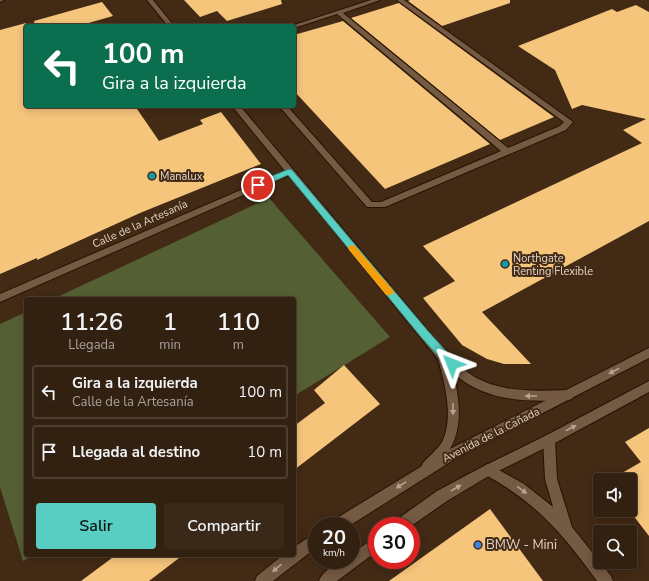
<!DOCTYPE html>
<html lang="es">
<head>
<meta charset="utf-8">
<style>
  :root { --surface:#322010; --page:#3a2819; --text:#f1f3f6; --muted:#a8a39f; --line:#4d3e30; --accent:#57cec1 }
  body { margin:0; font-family:"Nunito Sans",sans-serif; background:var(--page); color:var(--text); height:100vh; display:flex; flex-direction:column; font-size:15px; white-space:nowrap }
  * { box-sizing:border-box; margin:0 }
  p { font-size:13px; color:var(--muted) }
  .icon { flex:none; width:22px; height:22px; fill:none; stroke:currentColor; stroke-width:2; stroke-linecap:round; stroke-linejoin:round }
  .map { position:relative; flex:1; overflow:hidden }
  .side { position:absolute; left:24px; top:297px; width:272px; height:260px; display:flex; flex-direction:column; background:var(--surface); border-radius:4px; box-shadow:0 2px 10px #0003,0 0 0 1px var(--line) }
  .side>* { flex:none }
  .top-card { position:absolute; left:24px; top:24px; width:272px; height:84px; border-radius:4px; box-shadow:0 2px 10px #0003,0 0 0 1px var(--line); background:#0b6e4f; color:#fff; overflow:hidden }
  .controls { position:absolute; left:593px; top:473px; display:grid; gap:8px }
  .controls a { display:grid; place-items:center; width:44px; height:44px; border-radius:4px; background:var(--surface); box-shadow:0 2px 10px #0003,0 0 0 1px var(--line); font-size:20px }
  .speed { position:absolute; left:308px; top:517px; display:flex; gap:8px; font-size:20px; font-weight:700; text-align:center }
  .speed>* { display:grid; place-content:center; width:52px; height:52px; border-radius:50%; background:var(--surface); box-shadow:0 2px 10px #0003,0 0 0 1px var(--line); line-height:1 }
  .speed small { font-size:10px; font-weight:400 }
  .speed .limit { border:6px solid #d22; background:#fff; color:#111 }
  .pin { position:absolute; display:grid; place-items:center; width:34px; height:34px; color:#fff; margin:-17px; border:2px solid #fff; border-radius:50%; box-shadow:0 1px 4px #0007 }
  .me { position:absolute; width:44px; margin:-22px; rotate:315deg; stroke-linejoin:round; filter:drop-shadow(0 0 3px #0008) }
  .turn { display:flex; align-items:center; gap:14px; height:84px; padding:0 12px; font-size:18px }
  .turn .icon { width:52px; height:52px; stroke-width:2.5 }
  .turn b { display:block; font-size:28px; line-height:34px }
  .eta { display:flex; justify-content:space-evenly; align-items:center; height:68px; text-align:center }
  .eta b { font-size:24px; font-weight:600; line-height:28px }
  .action { display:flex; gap:8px; margin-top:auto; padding:8px 12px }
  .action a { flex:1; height:46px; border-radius:4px; background:var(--accent); color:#111; font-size:16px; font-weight:600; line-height:46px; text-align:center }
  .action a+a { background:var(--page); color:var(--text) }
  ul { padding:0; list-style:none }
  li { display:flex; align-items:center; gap:12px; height:54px; margin:0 8px 6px; padding:0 4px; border:2px solid var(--line); border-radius:4px }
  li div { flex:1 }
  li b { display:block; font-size:15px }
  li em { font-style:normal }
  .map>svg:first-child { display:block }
</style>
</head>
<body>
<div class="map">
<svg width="649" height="581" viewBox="0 0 649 581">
  <rect width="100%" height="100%" fill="#422a15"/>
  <!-- green -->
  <g fill="#546033">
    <path d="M269,198l121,139 -96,59v-97h-241z"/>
    <path d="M26,312v243h8l-11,6 -23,-74v-163z"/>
  </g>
  <!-- building -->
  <g fill="#f5c57c">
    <path d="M184,0h97l1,4 -55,17 -10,-10 -17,6z"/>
    <path d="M410,0h100v3l-68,23 -34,-25z"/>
    <path d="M102,2l11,14 -35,10h-43l-1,-5z"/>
    <path d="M399,3l155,114 -54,23 -149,-122z"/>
    <path d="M636,5l13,7v209l-167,91 49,52h-27l-17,-5 -25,-14 -39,-47 32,-17 -32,-35 219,-103 -19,-13 23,-11 -64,-14 -10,4 -17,-39 -37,-24 94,-37 5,3z"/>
    <path d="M343,21l147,123 -105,45 -91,-98v-56z"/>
    <path d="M26,23v83h109l24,35 44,-17 -3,-4 21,-8 40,52 -121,49 -103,47v-2l-37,16v-244z"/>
    <path d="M344,365l36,39 -86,66v-44l31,-23 -11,-13z"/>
    <path d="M649,428v108l-20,-26 1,-30h-20l31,-18 -16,-20z"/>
    <path d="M490,509l53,72h-154z"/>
    <path d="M116,555h67l-34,26h-68z"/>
  </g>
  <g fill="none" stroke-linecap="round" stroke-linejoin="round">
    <!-- service casing -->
    <g stroke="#281200" stroke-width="2">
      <path id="service" d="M371,0h9l-37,13 165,135 52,-22 4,-4 -167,-122h7l169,122 -7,8 -181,77h-18l-88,-101h8l85,96h9l120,-51 -164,-137 -43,14v-2h-3z"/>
    </g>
    <!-- minor casing -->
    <g stroke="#281200" stroke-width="2">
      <g id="minor">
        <path d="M0,0h4l-4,2z"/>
        <path d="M147,0h6l21,26h-6z"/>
        <path d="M232,106h8l207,248c8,7 17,16 26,22 29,17 62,15 95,14l4,1 2,4 -2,4 -4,1c-42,2 -82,2 -115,-27 8,30 11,64 -12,88 -4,5 -8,10 -14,12l-4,-2 -2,-4 2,-4c6,-7 14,-13 19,-21 12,-24 3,-58 -4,-83l-149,-184 -289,127v-8l285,-123z"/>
        <path d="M549,434l4,2 2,4 2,39 15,48 39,49 2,5h-16c-35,-48 -60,-78 -113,-107l-2,-4 2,-4 4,-2 4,2 32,18 29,23 -8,-28 -2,-39 2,-4z"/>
      </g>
    </g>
    <!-- tertiary casing -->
    <g stroke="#281200" stroke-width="2">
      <g id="tertiary">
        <path d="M649,348v10l-191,99 -109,69h-19l2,-5 118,-72z"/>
        <path d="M649,381v11l-96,52 -61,30 -45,27 -36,25h-18l2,-5 42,-30 47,-25 61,-30z"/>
        <path d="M317,532v15l-44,34h-18l2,-5 26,-21h11v-8z"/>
        <path d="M377,536v15l-40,30h-18c4,-11 21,-21 32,-21v-6z"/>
      </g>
    </g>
    <!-- service -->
    <use href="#service" fill="#745943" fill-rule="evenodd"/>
    <!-- minor -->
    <use href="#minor" fill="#745943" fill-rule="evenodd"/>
    <!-- tertiary -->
    <use href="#tertiary" fill="#745943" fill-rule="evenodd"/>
  </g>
  <!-- one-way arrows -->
  <defs><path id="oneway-solid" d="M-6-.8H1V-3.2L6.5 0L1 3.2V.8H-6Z"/></defs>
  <g fill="#b7a292">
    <use href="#oneway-solid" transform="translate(614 371) rotate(152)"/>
    <use href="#oneway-solid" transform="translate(531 396) rotate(-180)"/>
    <use href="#oneway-solid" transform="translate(453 409) rotate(90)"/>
    <use href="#oneway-solid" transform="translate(571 428) rotate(-28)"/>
    <use href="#oneway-solid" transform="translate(401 485) rotate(148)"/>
    <use href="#oneway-solid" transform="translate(456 488) rotate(-30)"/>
    <use href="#oneway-solid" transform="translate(522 490) rotate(36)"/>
    <use href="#oneway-solid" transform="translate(277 568) rotate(140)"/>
  </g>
  <!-- route -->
  <path fill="#57cec1" stroke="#39867d" d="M289,169l3,1 136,161 27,30 2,3 -2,3 -3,2 -4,-2 -27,-30 -133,-162 -27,12h-6l-1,-2 1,-2z"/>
  <!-- slow -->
  <path fill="#f59e0b" d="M352,245l3,1 37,43 2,3 -2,3h-6l-37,-45 -1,-2 1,-2z"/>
  <!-- markers -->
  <g fill="#0f9aa8" stroke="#422a15" stroke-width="1.5">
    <circle cx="152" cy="176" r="4"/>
    <circle cx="505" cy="264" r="4"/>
  </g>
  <circle fill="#3f7fe0" stroke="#422a15" stroke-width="1.5" cx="478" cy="545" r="4"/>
  <g text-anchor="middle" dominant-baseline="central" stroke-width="4" stroke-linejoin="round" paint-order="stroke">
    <!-- poi labels -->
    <g font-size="11" fill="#e3d3c7" stroke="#422a15" text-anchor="start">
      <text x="160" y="176">Manalux</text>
      <text x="513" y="258">Northgate<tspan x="513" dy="13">Renting Flexible</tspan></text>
    </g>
    <!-- street labels -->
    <g font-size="11" fill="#e3d3c7" stroke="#422a15">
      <text transform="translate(140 224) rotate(-24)">Calle de la Artesanía</text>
      <text transform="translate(491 435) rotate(-27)">Avenida de la Cañada</text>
    </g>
    <!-- near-poi labels -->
    <g font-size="13" fill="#e3d3c7" stroke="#422a15" text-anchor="start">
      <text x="486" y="545">BMW - Mini</text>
    </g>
  </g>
</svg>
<div class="controls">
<a><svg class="icon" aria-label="sound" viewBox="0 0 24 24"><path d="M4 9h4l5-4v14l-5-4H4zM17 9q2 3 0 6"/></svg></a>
<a><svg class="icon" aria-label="search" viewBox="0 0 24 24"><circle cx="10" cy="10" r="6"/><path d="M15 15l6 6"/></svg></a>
</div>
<div class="speed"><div>20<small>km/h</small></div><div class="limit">30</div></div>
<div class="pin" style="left:258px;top:185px;background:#d93025"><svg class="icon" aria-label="arrive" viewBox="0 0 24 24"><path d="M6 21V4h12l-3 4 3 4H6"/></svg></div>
<svg class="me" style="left:452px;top:364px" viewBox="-20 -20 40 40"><path d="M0-17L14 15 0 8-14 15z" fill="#57cec1" stroke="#fff" stroke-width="4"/></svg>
<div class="top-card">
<div class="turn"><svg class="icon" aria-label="left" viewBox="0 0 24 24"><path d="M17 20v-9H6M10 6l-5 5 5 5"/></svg><div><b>100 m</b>Gira a la izquierda</div></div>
</div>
<section class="side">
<div class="eta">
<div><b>11:26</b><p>Llegada</p></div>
<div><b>1</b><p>min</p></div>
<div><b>110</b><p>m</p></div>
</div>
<ul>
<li><svg class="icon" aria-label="left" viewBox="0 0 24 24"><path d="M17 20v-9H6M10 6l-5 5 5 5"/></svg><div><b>Gira a la izquierda</b><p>Calle de la Artesanía</p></div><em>100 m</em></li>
<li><svg class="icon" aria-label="arrive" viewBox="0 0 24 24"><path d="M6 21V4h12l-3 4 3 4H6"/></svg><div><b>Llegada al destino</b></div><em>10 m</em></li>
</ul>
<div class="action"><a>Salir</a><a>Compartir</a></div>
</section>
</div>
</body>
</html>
